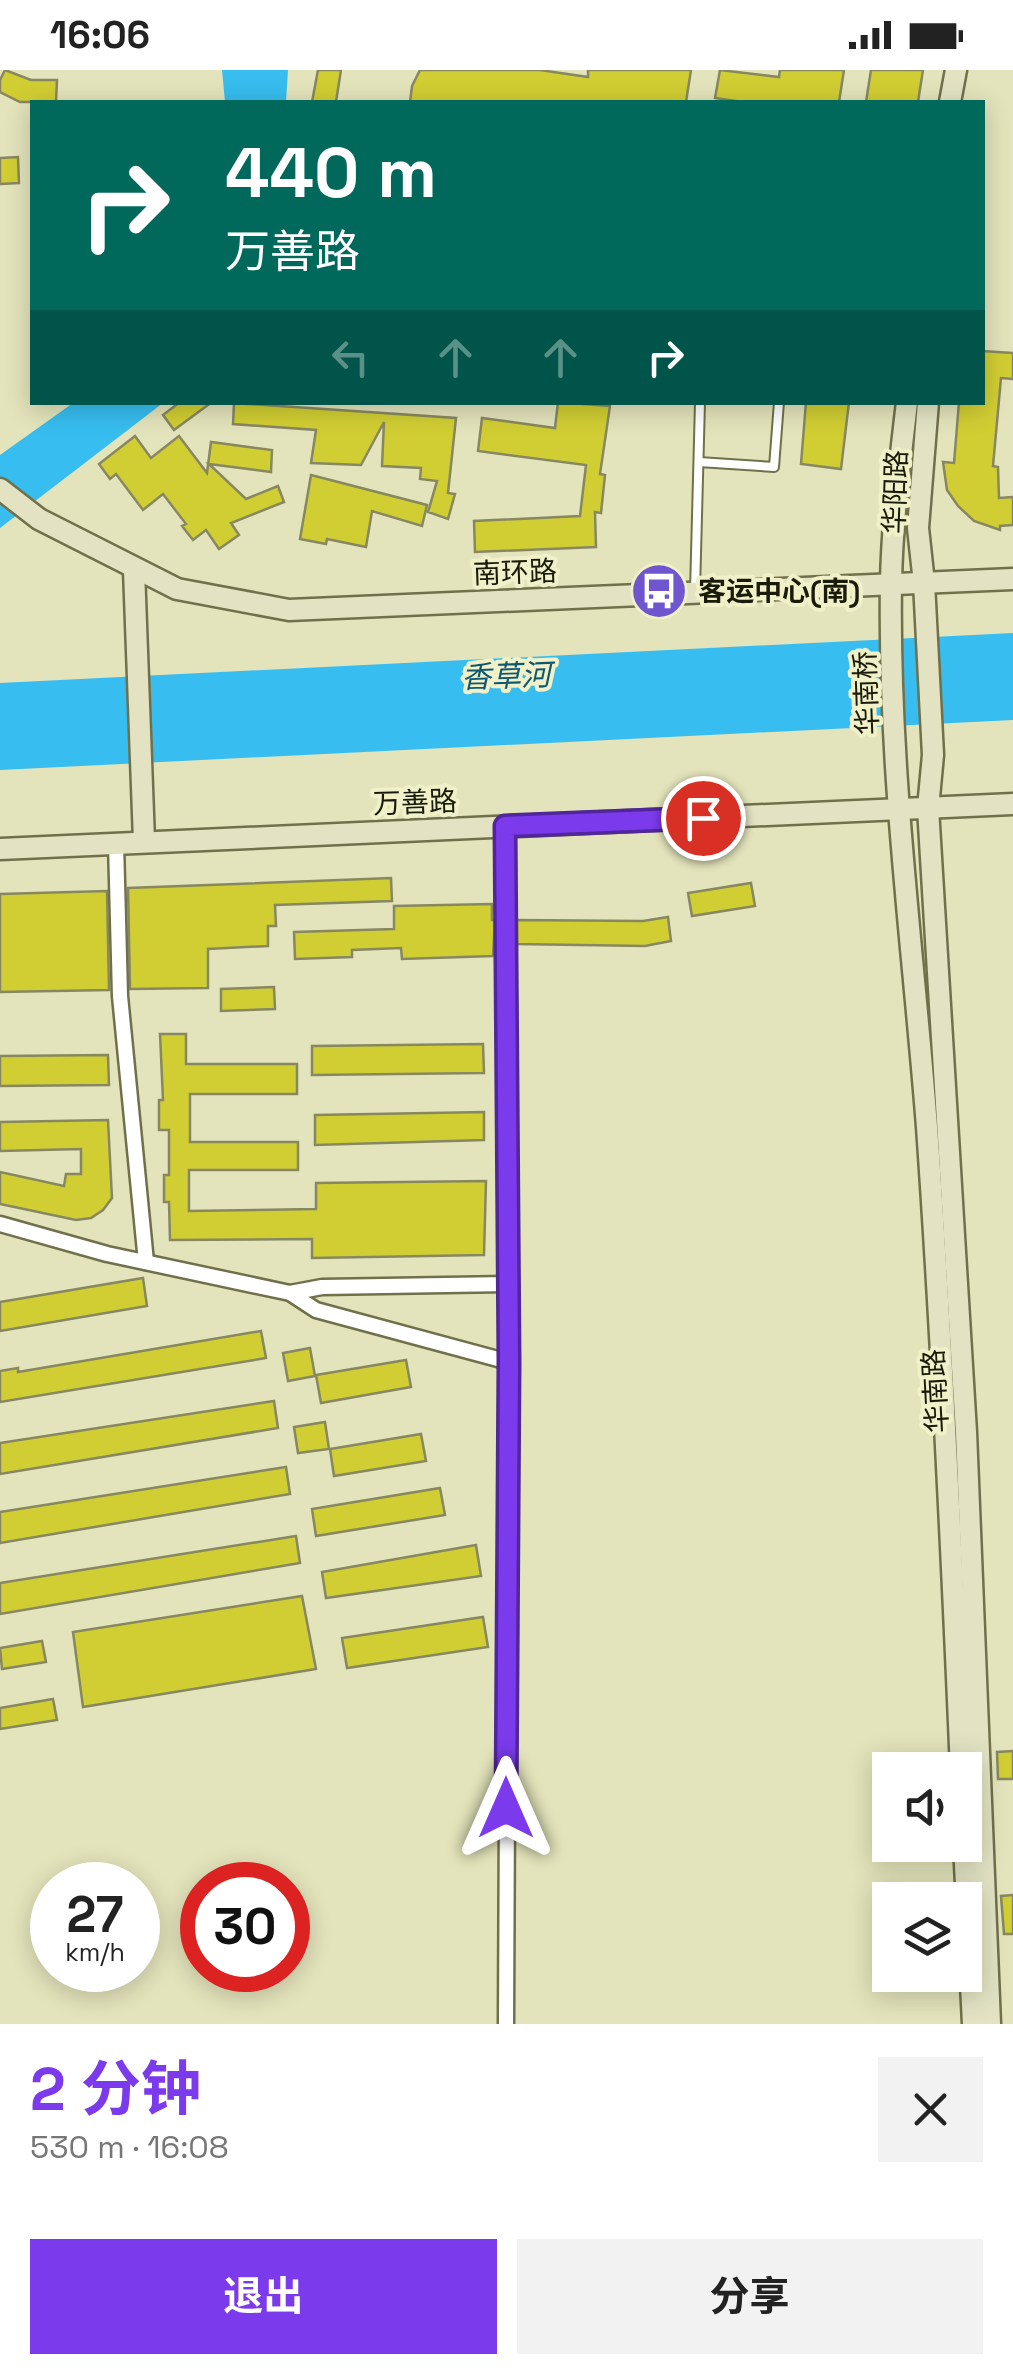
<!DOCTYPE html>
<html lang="zh">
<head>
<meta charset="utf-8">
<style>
  :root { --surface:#fff; --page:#f2f2f2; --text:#222; --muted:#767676; --accent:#7c3aed }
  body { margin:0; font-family:"Space Grotesk","Noto Sans SC",sans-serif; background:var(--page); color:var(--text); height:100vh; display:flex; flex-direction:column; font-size:38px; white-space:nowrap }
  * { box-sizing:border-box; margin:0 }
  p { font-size:32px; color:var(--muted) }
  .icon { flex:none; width:55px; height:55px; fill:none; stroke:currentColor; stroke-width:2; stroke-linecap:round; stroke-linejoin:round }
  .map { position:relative; height:1954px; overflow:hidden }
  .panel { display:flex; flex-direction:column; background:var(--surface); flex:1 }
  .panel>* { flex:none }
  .hud { position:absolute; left:30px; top:30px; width:955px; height:305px; border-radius:0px; box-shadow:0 5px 25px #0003; background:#00695c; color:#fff; overflow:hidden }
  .controls { position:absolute; left:872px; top:1682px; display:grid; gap:20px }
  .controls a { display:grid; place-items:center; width:110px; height:110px; border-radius:0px; background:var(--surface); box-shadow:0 5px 25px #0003; font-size:50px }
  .speed { position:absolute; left:30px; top:1792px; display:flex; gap:20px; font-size:50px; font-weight:700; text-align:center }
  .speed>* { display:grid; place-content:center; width:130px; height:130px; border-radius:50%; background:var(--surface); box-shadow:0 5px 25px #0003; line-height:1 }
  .speed small { font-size:25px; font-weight:400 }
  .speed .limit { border:15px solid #d22; background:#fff; color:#111 }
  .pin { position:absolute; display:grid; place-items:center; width:85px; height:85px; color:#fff; margin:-42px; border:5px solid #fff; border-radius:50%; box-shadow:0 2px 10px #0007 }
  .me { position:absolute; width:110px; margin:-55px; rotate:0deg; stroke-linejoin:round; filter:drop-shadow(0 0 8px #0008) }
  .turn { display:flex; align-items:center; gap:35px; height:210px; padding:0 30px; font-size:45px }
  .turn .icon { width:130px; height:130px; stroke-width:2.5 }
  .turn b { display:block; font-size:70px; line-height:85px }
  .lanes { display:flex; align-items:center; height:95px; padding:0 30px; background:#0003; justify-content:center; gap:50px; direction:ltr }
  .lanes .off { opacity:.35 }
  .round { display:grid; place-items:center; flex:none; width:105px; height:105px; border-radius:0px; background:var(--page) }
  .headline { display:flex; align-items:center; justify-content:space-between; height:170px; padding:0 30px }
  h1 { font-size:60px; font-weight:700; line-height:75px; color:var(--accent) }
  .button { display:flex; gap:20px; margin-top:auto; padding:20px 30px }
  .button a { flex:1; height:115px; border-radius:0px; background:var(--accent); color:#fff; font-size:40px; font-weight:700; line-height:115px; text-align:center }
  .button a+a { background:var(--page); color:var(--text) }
  .status { display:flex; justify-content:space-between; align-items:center; height:70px; padding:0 50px; background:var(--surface); direction:ltr }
  .status svg { height:28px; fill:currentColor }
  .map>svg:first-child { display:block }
</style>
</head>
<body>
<div class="status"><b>16:06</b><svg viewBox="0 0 49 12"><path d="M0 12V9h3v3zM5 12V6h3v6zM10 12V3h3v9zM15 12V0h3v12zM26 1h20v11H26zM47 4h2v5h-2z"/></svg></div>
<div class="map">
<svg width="1013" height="1954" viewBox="0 0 1013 1954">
  <rect width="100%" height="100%" fill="#e3e4bb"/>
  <!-- water -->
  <g fill="#37bdef">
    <path d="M222,0h66l-2,32h-61z"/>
    <path d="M73,333h90l-163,125v-73z"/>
    <path d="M1013,563v87l-1013,50v-87z"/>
  </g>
  <!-- building -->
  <g fill="#d1ce33" stroke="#878862" stroke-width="2.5">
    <path d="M5,0l26,10h26l-1,22h-36l-20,-10v-12z"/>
    <path d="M318,0h23l-5,32h-24z"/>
    <path d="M420,0h120l48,7v-7h103l-5,32h-276l2,-16z"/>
    <path d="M720,0l59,7 1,-7h64l-5,32h-96l-28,-4z"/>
    <path d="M871,0h52l-5,32h-52z"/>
    <path d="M18,87l1,26 -19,1v-26z"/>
    <path d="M982,281l31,2v26l-12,-1 -8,88 5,1 1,31 14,-1v28l-13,1v4l-26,-9 -16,-15 -11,-16 -4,-28 11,1 5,-61h23z"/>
    <path d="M180,332h32l-38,28 -11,-15z"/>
    <path d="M558,332l52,4 -10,68 5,1 -4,38 -6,-1 1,35 -121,5 -1,-31 106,-5 6,-51 -108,-14 4,-33 73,10z"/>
    <path d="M806,332h43l-8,67 -40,-5z"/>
    <path d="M234,333l222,15 -8,75 7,1 -7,25 -20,-7 9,-31 -17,-2 1,-11 -39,-2 2,-44 -23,43 -50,-2 5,-33 -83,-6z"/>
    <path d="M135,366l16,22 28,-22 28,37 4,-31 61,8 -1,22 -62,-8 37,35 32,-13 6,16 -53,21 8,12 -20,14 -13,-19 -13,10 -11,-14 4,-2 -23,-30 -20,16 -27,-36 -6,5 -11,-15z"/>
    <path d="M311,405l116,30 -5,21 -50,-15 -6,36 -39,-8 -1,5 -26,-5z"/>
    <path d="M391,808l1,23 -117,4 1,21h-8v20l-60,3v39l-78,1 -2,-101z"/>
    <path d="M751,813l4,23 -63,10 -4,-23z"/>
    <path d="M107,821l2,99 -109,2v-98z"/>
    <path d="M492,834v16h3l-2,36 -91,3 -1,-11 -49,2v7l-57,2 -1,-27 100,-3v-23z"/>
    <path d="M668,847l3,24 -26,5 -129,-2v-24l127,1z"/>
    <path d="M274,917l1,22 -54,2v-22z"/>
    <path d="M160,964h26v30h111v30h-107v48h108v28h-109v41l127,-2v-26l170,-2 -2,74 -172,3v-19l-142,1 -1,-38h-5v-27h5v-45h-10v-30h4z"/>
    <path d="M483,974l1,29 -172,2v-29z"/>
    <path d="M108,985l1,30 -109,1v-30z"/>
    <path d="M484,1042v28l-169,5v-30z"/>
    <path d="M108,1050l4,78 -9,12 -12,8 -15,2 -76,-16v-32l64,14 2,-12h15v-25l-81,2v-29z"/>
    <path d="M143,1208l4,28 -147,25v-29z"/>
    <path d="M261,1261l5,27 -266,44v-31l18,-3v4z"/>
    <path d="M310,1278l5,28 -27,5 -5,-28z"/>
    <path d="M406,1290l5,27 -90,16 -5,-28z"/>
    <path d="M274,1331l4,27 -278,46v-31z"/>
    <path d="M325,1352l4,27 -31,4 -4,-26z"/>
    <path d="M421,1364l5,27 -92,15 -4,-27z"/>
    <path d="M286,1397l4,27 -290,49v-31z"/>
    <path d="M440,1418l5,27 -129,21 -4,-27z"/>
    <path d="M296,1466l4,27 -300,51v-31z"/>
    <path d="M476,1475l5,31 -155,22 -4,-26z"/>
    <path d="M302,1526l14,73 -233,38 -10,-75z"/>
    <path d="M483,1547l5,30 -141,21 -5,-30z"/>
    <path d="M42,1571l4,21 -44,7 -2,-21z"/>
    <path d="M53,1629l4,21 -57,9v-21z"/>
    <path d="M1013,1681v28h-15l-1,-27z"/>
    <path d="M1013,1825v39h-9l-3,-38z"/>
  </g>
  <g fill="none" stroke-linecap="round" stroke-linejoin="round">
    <!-- lane casing -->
    <g stroke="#70704b" stroke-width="12">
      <g id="lane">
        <path d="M699,392l75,5 5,-65"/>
        <path d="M695,522l5,-190"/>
      </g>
    </g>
    <!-- street casing -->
    <g stroke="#70704b" stroke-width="19">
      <g id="street">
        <path d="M505,756l4,536 -3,662"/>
        <path d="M116,773l4,153 26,266"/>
        <path d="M0,1154l107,30 183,39 32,-6 186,-3"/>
        <path d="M290,1223l26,17 193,52"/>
      </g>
    </g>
    <!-- secondary casing -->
    <g stroke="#70704b" stroke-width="25">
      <g id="secondary">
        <path d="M950,32l6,-32"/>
        <path d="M907,332c-7,61 -15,121 -16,181 -3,182 22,364 36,544 15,214 25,429 34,643"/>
        <path d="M928,332l-10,126 6,55 9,172 -5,53 38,624 24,592"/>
        <path d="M0,419l39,30 138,70 112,21 724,-31"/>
        <path d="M134,500l10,271"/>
        <path d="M0,779l1013,-45"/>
        <path d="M964,1775l9,179"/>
      </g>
    </g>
    <!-- lane -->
    <use href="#lane" stroke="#fff" stroke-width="8"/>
    <!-- street -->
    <use href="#street" stroke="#fff" stroke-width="14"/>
    <!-- secondary -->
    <use href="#secondary" stroke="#e3e3c4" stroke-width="20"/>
  </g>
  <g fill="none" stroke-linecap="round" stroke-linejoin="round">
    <!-- route casing -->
    <g stroke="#51269a" stroke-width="25">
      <path id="route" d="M506,1738l3,-446 -4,-536 198,-8"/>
    </g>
    <!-- route -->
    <use href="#route" stroke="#7c3aed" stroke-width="18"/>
  </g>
  <!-- icons -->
  <defs>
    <g id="bus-disc" transform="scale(2.875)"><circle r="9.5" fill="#6f56cf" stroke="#f0f1c8"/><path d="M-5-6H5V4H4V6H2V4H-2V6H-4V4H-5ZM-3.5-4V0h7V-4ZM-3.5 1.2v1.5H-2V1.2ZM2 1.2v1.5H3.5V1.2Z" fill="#fff"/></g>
  </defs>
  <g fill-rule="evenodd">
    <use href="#bus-disc" x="659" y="521"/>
  </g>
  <g text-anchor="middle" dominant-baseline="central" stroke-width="8" stroke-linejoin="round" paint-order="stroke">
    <!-- street labels -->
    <g font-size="28" fill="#1b1b0b" stroke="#f0f1c8">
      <text transform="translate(895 422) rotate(-88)">华阳路</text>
      <text transform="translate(515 502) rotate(-2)">南环路</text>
      <text transform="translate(866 623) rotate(-92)">华南桥</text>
      <text transform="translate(415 732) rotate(-2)">万善路</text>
      <text transform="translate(935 1321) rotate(-93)">华南路</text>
    </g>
    <!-- poi labels -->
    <g font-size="28" font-weight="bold" fill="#1b1b0b" stroke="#f0f1c8" text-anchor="start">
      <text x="698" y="521">客运中心(南)</text>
    </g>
    <!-- water labels -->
    <g font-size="30" font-style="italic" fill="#0f5771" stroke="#f0f1c8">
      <text transform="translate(506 606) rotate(-2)">香草河</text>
    </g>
  </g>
</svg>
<div class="controls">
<a><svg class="icon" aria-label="sound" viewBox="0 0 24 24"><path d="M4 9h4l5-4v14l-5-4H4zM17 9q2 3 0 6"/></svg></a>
<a><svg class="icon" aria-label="layers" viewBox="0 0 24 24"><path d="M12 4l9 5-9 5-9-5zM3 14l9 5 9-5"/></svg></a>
</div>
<div class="speed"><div>27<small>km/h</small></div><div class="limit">30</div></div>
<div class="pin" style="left:703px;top:748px;background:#d93025"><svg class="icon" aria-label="arrive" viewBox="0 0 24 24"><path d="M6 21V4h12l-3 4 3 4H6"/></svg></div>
<svg class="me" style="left:506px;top:1738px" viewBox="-20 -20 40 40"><path d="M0-17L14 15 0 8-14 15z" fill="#7c3aed" stroke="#fff" stroke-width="4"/></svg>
<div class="hud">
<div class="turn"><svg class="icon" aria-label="right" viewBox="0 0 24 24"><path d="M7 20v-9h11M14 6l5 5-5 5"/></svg><div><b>440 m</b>万善路</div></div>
<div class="lanes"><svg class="icon off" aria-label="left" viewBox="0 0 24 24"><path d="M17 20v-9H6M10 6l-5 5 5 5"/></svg><svg class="icon off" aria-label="ahead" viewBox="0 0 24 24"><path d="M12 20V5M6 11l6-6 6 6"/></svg><svg class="icon off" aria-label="ahead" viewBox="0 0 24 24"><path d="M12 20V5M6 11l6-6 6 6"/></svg><svg class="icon" aria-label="right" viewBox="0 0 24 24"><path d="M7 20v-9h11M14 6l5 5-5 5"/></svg></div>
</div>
</div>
<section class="panel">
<div class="headline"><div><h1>2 分钟</h1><p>530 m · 16:08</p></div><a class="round"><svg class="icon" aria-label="close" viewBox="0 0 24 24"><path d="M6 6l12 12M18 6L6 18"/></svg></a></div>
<div class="button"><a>退出</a><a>分享</a></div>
</section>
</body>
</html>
